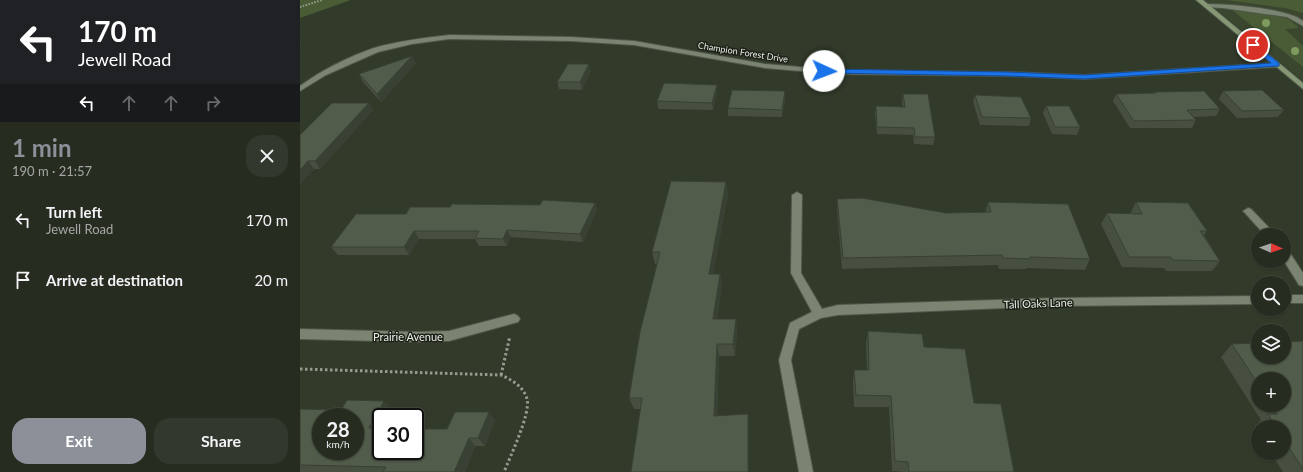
<!DOCTYPE html>
<html lang="en">
<head>
<meta charset="utf-8">
<style>
  :root { --surface:#262c20; --page:#32382d; --text:#f1f3f6; --muted:#a4a7a5; --line:#42483e; --accent:#8c9099 }
  body { margin:0; font-family:Lato,sans-serif; background:var(--page); color:var(--text); height:100vh; display:flex; flex-direction:column; font-size:15px; white-space:nowrap }
  * { box-sizing:border-box; margin:0 }
  p { font-size:13px; color:var(--muted) }
  .icon { flex:none; width:22px; height:22px; fill:none; stroke:currentColor; stroke-width:2; stroke-linecap:round; stroke-linejoin:round }
  .map { position:relative; flex:1; overflow:hidden }
  .drawer { display:flex; flex-direction:column; background:var(--surface); width:300px }
  .drawer>* { flex:none }
  .top-card { background:#202124; color:#fff; overflow:hidden }
  .needle { width:26px; rotate:92deg }
  .buttons { position:absolute; left:951px; top:228px; display:grid; gap:8px }
  .buttons a { display:grid; place-items:center; width:40px; height:40px; border-radius:50%; background:var(--surface); box-shadow:0 1px 3px #0004,0 0 0 1px var(--line); font-size:20px }
  .speed { position:absolute; left:12px; top:408px; display:flex; gap:8px; font-size:20px; font-weight:700; text-align:center }
  .speed>* { display:grid; place-content:center; width:52px; height:52px; border-radius:50%; background:var(--surface); box-shadow:0 1px 3px #0004,0 0 0 1px var(--line); line-height:1 }
  .speed small { font-size:10px; font-weight:400 }
  .speed .limit { border:2px solid #111; border-radius:6px; background:#fff; color:#111 }
  .pin { position:absolute; display:grid; place-items:center; width:34px; height:34px; color:#fff; margin:-17px; border:2px solid #fff; border-radius:50%; box-shadow:0 1px 4px #0007 }
  .me { position:absolute; width:44px; margin:-22px; rotate:92deg; stroke-linejoin:round; filter:drop-shadow(0 0 3px #0008) }
  .turn { display:flex; align-items:center; gap:14px; height:84px; padding:0 12px; font-size:18px }
  .turn .icon { width:52px; height:52px; stroke-width:2.5 }
  .turn b { display:block; font-size:28px; line-height:34px }
  .lanes { display:flex; align-items:center; height:38px; padding:0 12px; background:#0003; justify-content:center; gap:20px; direction:ltr }
  .lanes .off { opacity:.35 }
  .round { display:grid; place-items:center; flex:none; width:42px; height:42px; border-radius:16px; background:var(--page) }
  .headline { display:flex; align-items:center; justify-content:space-between; height:68px; padding:0 12px }
  h1 { font-size:24px; font-weight:700; line-height:30px; color:var(--accent) }
  .action { display:flex; gap:8px; margin-top:auto; padding:8px 12px }
  .action a { flex:1; height:46px; border-radius:16px; background:var(--accent); color:#fff; font-size:16px; font-weight:700; line-height:46px; text-align:center }
  .action a+a { background:var(--page); color:var(--text) }
  ul { padding:0; list-style:none }
  li { display:flex; align-items:center; gap:12px; height:60px; padding:0 12px }
  li div { flex:1 }
  li b { display:block; font-size:15px }
  li em { font-style:normal }
  main { display:flex; flex:1; min-height:0 }
  .map>svg:first-child { display:block }
</style>
</head>
<body>
<main>
<section class="drawer">
<div class="top-card">
<div class="turn"><svg class="icon" aria-label="left" viewBox="0 0 24 24"><path d="M17 20v-9H6M10 6l-5 5 5 5"/></svg><div><b>170 m</b>Jewell Road</div></div>
<div class="lanes"><svg class="icon" aria-label="left" viewBox="0 0 24 24"><path d="M17 20v-9H6M10 6l-5 5 5 5"/></svg><svg class="icon off" aria-label="ahead" viewBox="0 0 24 24"><path d="M12 20V5M6 11l6-6 6 6"/></svg><svg class="icon off" aria-label="ahead" viewBox="0 0 24 24"><path d="M12 20V5M6 11l6-6 6 6"/></svg><svg class="icon off" aria-label="right" viewBox="0 0 24 24"><path d="M7 20v-9h11M14 6l5 5-5 5"/></svg></div>
</div>
<div class="headline"><div><h1>1 min</h1><p>190 m · 21:57</p></div><a class="round"><svg class="icon" aria-label="close" viewBox="0 0 24 24"><path d="M6 6l12 12M18 6L6 18"/></svg></a></div>
<ul>
<li><svg class="icon" aria-label="left" viewBox="0 0 24 24"><path d="M17 20v-9H6M10 6l-5 5 5 5"/></svg><div><b>Turn left</b><p>Jewell Road</p></div><em>170 m</em></li>
<li><svg class="icon" aria-label="arrive" viewBox="0 0 24 24"><path d="M6 21V4h12l-3 4 3 4H6"/></svg><div><b>Arrive at destination</b></div><em>20 m</em></li>
</ul>
<div class="action"><a>Exit</a><a>Share</a></div>
</section>
<div class="map">
<svg width="1003" height="472" viewBox="0 0 1003 472">
  <rect width="100%" height="100%" fill="#323a2a"/>
  <!-- built -->
  <path fill="#3a462e" d="M905,0h98v81z"/>
  <!-- green -->
  <g fill="#495c36">
    <path d="M0,0h51l-51,18z"/>
    <path d="M927,0h76v13l-18,-5z"/>
    <path d="M931,9l52,8 7,3 9,8 -14,1 18,17v21z"/>
  </g>
  <g fill="none" stroke-linecap="round" stroke-linejoin="round">
    <!-- lane casing -->
    <g stroke="#4f5749" stroke-width="2">
      <path id="lane" d="M906,4c21,0 82,4 97,17v5l-16,-9 -64,-9 -19,-1v-2z"/>
    </g>
    <!-- street casing -->
    <g stroke="#4f5749" stroke-width="2">
      <g id="street">
        <path d="M149,35l122,2 63,4 131,23 71,6 171,2 77,3 193,-12 4,2 -4,2 -193,12 -77,-3 -171,-2 -71,-6 -131,-23 -63,-4 -122,-2 -37,5 -34,8 -52,23 -26,16v-5c22,-16 48,-29 74,-38 24,-7 50,-10 75,-13z"/>
        <path d="M497,192l5,3 -1,78 21,36 16,-4 218,-7 202,-2v8l-202,2 -218,9 -17,3 -22,11 -8,31 22,112h-14l-20,-112 11,-37 22,-11 -21,-39 1,-78z"/>
        <path d="M948,208l3,1 25,26h-11l-20,-22 -2,-2z"/>
        <path d="M984,249l4,1 15,23v13l-4,-1 -15,-24z"/>
        <rect x="984" y="295" width="19" height="8"/>
        <path d="M214,314l4,2 2,3 -2,3 -69,19 -31,1 -118,-3v-10l118,3 31,-1z"/>
      </g>
    </g>
    <!-- secondary casing -->
    <g stroke="#4f5749" stroke-width="2">
      <path id="secondary" d="M896,0h7l100,83v6z"/>
    </g>
    <!-- path-far1 -->
    <path stroke="#969d90" stroke-width="2" stroke-dasharray="1.5 1.5" stroke-linecap="butt" d="M0,7l22,-7"/>
    <!-- path -->
    <g stroke="#969d90" stroke-width="3" stroke-dasharray="2.5 2.5" stroke-linecap="butt">
      <path d="M0,369l201,6c11,5 23,12 26,24 4,14 -17,58 -23,73"/>
      <path d="M201,375l9,-39"/>
    </g>
    <!-- lane -->
    <use href="#lane" fill="#7a8471" fill-rule="evenodd"/>
    <!-- street -->
    <use href="#street" fill="#7a8471" fill-rule="evenodd"/>
    <!-- secondary -->
    <use href="#secondary" fill="#869776" fill-rule="evenodd"/>
  </g>
  <!-- trees -->
  <g fill="#7d9a5f">
    <circle cx="966" cy="23" r="4"/>
    <circle cx="995" cy="51" r="4"/>
  </g>
  <!-- wall -->
  <g fill="#474f40" fill-rule="evenodd">
    <path d="M116,63l-35,39 -18,-20 -4,-8z"/>
    <path d="M291,71l-9,19 -23,-1 -2,-7z"/>
    <path d="M417,85v7l-4,18 -55,-1 -1,-8z"/>
    <path d="M485,91v8l-3,18 -54,-1v-8z"/>
    <path d="M923,91l61,19 -6,7 -41,1 -18,-19z"/>
    <path d="M855,92l65,17 -4,7 -23,1 3,3 -4,8h-62l-17,-27 3,-7 38,-1z"/>
    <path d="M603,94l32,43 -2,8 -19,-1 -1,-9 -36,-1 -2,-20 1,-8 27,1 -1,-6z"/>
    <path d="M675,95l56,23 -2,8 -49,-1 -7,-23z"/>
    <path d="M69,103l4,7 -53,59h-6l-14,15v-49z"/>
    <path d="M746,106l34,21 -3,8 -25,-1 -9,-21z"/>
    <path d="M426,182l2,12 -15,80h7l2,12 -5,33h19l1,12 -2,25h-16l-2,60 32,9 -109,-16h-6l-5,-11 28,-134h-2l-3,-12z"/>
    <path d="M537,199l109,14h39l3,-11 102,57 -5,11 -58,-2 -1,1h-27l-1,-4 -156,4 -5,-60z"/>
    <path d="M836,202l71,29 -3,4 16,26 -8,10h-46l-2,-3 -42,-1 -21,-43 6,-11 23,1z"/>
    <path d="M295,203l2,7 -14,32 -72,-5 -4,9h-28l-4,-7h-56l-10,16h-71l-7,-8 75,-33 44,-7z"/>
    <path d="M568,331l56,16 50,56 40,69h-109l-13,-1 -3,-64h-35l-1,-25 1,-12h13l-1,-27z"/>
    <path d="M1003,341v131h-20l-12,-19h13v-26h-26v4l-3,-5 6,-6 -40,-63 11,-13zM958,379l26,26h-26z"/>
    <path d="M0,409l41,1 51,-1 -4,8h-7v34l66,-22 48,-9 -10,26h-10l-10,26h-165z"/>
  </g>
  <!-- shaded-wall -->
  <g fill="#394034">
    <path d="M0,42l2,3 -2,2z"/>
    <path d="M112,56l4,7 -35,39 -4,-8z"/>
    <path d="M289,64l2,7 -9,19 -2,-8z"/>
    <path d="M417,85v7l-4,18 -1,-7z"/>
    <path d="M485,91v8l-3,18v-7z"/>
    <path d="M69,103l4,7 -53,59 -5,-8z"/>
    <path d="M8,161l6,8 -14,15v-14z"/>
    <path d="M426,182l2,12 -17,92 -2,-12z"/>
    <path d="M295,203l2,7 -14,32 -3,-8z"/>
    <path d="M207,230l4,7 -4,9 -4,-7z"/>
    <path d="M114,231l5,8 -10,16 -5,-8z"/>
    <path d="M420,274l2,12 -7,45 -2,-12z"/>
    <path d="M436,319l1,12 -2,25 -2,-12z"/>
    <path d="M417,344l2,12 -3,71 -2,-11z"/>
    <path d="M84,401l8,8 -4,8h-7v12l-12,-1z"/>
    <path d="M189,412l6,8 -10,26 -7,-8z"/>
    <path d="M448,414l1,11v47h-1z"/>
    <path d="M169,438l6,8 -10,26h-11z"/>
  </g>
  <!-- building -->
  <g fill="#525c4a" stroke="#394034" fill-rule="evenodd">
    <path d="M112,56l-35,38 -18,-20z"/>
    <path d="M268,64h21l-9,18h-23z"/>
    <path d="M364,83l53,2 -5,18 -55,-2z"/>
    <path d="M432,90l53,1 -3,19 -54,-2z"/>
    <path d="M962,90l22,20 -42,1 -19,-20z"/>
    <path d="M904,91l16,18 -33,1 9,10 -62,1 -18,-27 40,-1 -1,-1z"/>
    <path d="M603,94h25l7,43h-20l-1,-9 -37,-1 -1,-21 29,1z"/>
    <path d="M675,95l46,2 10,21 -49,-1z"/>
    <path d="M32,103h37l-54,58h-7l-8,9v-35z"/>
    <path d="M746,106h23l11,21h-25z"/>
    <path d="M371,181l55,1 -17,92h11l-7,45h23l-3,25h-16l-3,72 34,-2v58h-117l11,-74h-13l11,-66 20,-80h-8z"/>
    <path d="M562,198l84,15 45,-1 -3,-10 80,2 22,55 -60,-2v2l-27,-1 -1,-3 -159,3 -6,-59z"/>
    <path d="M243,200l52,3 -15,31 -73,-4 -4,9 -28,-1 4,-7h-65l-10,16h-73l25,-33h50l4,-7h40l2,-3 88,1z"/>
    <path d="M836,202l52,1 19,28h-7l20,30 -47,-1 -2,-3h-42l-22,-44 35,1z"/>
    <path d="M568,331l54,3 2,13 41,2 9,54 27,1 13,68h-105l-1,-10 -13,-1 -4,-65 -35,-1 -2,-25h15z"/>
    <path d="M1003,341v128l-19,-29v-13h-8l-8,-13h9l-5,-9h12v-26h-26v5l-26,-40 26,-1v14h26v-15z"/>
    <path d="M47,400l37,1 -15,27h12v23h34v-22h32l8,-17h34l-11,26h-9l-15,34h-71l3,-5 -86,-2v-56l41,1zM21,417h34v34h-34z"/>
  </g>
  <!-- route -->
  <path fill="#1a73e8" stroke="#114b97" d="M953,43l26,20v3l-195,13 -77,-3 -183,-3 -3,-2 3,-2 183,3 77,3 187,-12 -20,-17 -1,-1z"/>
  <g text-anchor="middle" dominant-baseline="central" stroke-width="3" stroke-linejoin="round" paint-order="stroke">
    <!-- far-street labels -->
    <g font-size="9" fill="#e9efe4" stroke="#1c2018">
      <text transform="translate(443 52) rotate(9)">Champion Forest Drive</text>
    </g>
    <!-- street labels -->
    <g font-size="11" fill="#e9efe4" stroke="#1c2018">
      <text transform="translate(738 303) rotate(-2)">Tall Oaks Lane</text>
      <text x="108" y="336">Prairie Avenue</text>
    </g>
  </g>
</svg>
<div class="buttons">
<a><svg class="needle" viewBox="-14 -14 28 28"><path d="M0-13l5 13h-10z" fill="#e53935"/><path d="M0 13l5-13h-10z" fill="#a4a7a5"/></svg></a>
<a><svg class="icon" aria-label="search" viewBox="0 0 24 24"><circle cx="10" cy="10" r="6"/><path d="M15 15l6 6"/></svg></a>
<a><svg class="icon" aria-label="layers" viewBox="0 0 24 24"><path d="M12 4l9 5-9 5-9-5zM3 14l9 5 9-5"/></svg></a>
<a>+</a>
<a>−</a>
</div>
<div class="speed"><div>28<small>km/h</small></div><div class="limit">30</div></div>
<div class="pin" style="left:953px;top:45px;background:#d93025"><svg class="icon" aria-label="arrive" viewBox="0 0 24 24"><path d="M6 21V4h12l-3 4 3 4H6"/></svg></div>
<svg class="me" style="left:524px;top:71px" viewBox="-20 -20 40 40"><circle r="19" fill="#fff"/><path d="M0-13L10 11 0 6-10 11z" fill="#1a73e8"/></svg>
</div>
</main>
</body>
</html>
